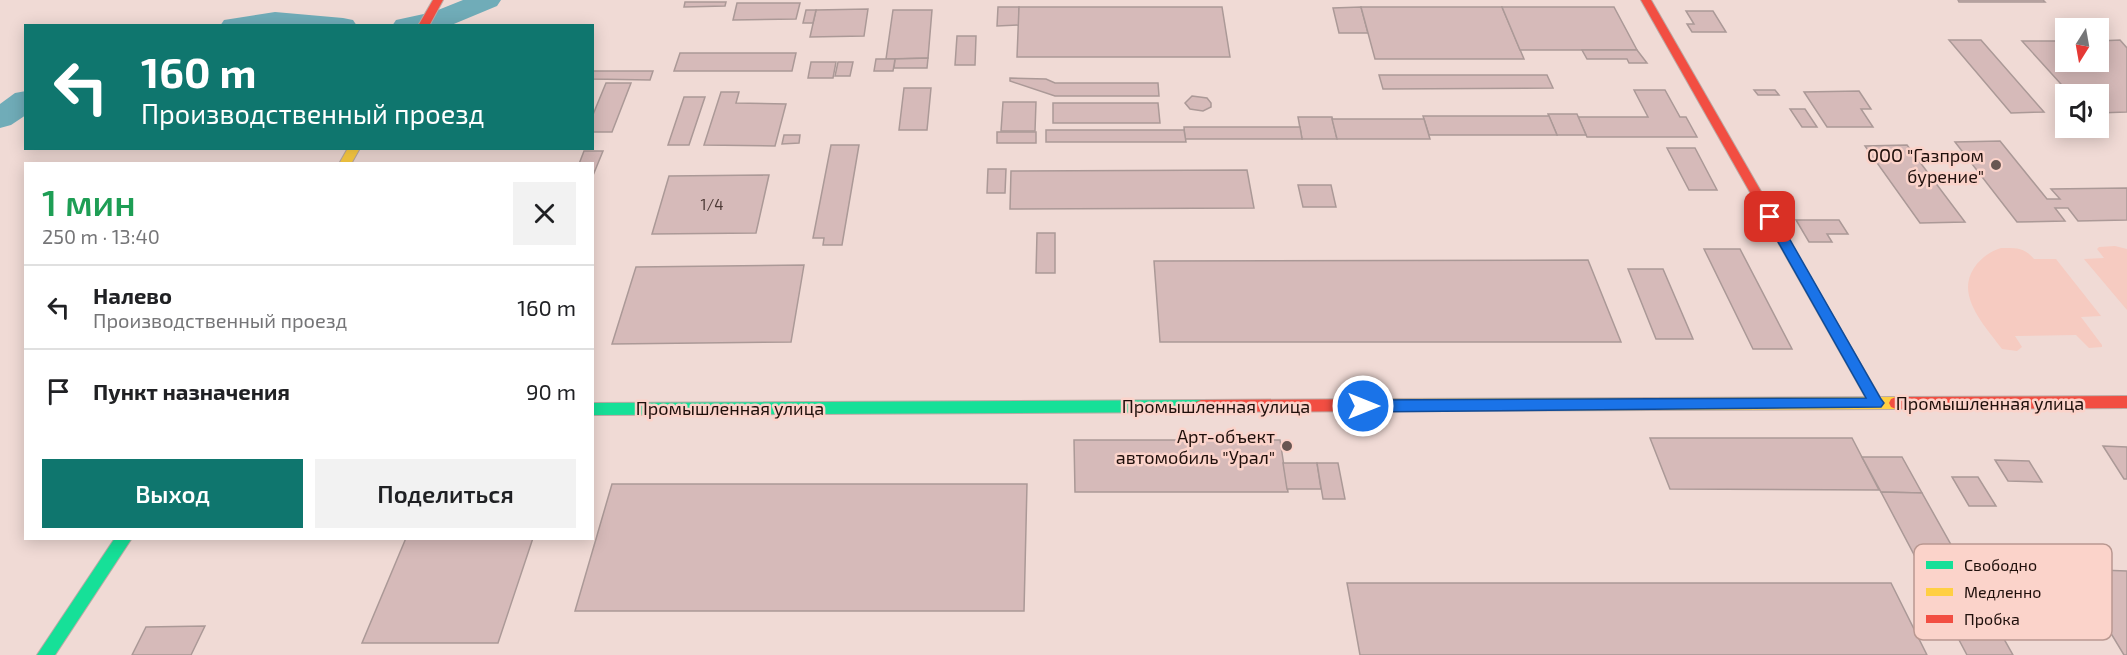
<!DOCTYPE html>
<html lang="ru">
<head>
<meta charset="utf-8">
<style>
  :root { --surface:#fff; --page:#f2f2f2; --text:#202124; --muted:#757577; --line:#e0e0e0; --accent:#0f766e }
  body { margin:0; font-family:"Exo 2",sans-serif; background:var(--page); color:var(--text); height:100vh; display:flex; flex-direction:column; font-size:22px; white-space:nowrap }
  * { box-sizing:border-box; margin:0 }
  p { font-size:20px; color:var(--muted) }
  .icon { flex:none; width:33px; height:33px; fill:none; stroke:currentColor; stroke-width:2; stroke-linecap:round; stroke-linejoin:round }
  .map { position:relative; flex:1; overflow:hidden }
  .panel { position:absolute; left:24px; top:162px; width:570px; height:378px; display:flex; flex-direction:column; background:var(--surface); border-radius:0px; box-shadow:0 3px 15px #0003 }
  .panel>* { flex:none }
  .guide { position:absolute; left:24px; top:24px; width:570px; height:126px; border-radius:0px; box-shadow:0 3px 15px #0003; background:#0f766e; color:#fff; overflow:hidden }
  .needle { width:39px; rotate:191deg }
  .fabs { position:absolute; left:2055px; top:18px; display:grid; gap:12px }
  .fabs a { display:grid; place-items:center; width:54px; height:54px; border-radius:0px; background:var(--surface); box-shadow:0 3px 15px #0003; font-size:30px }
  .pin { position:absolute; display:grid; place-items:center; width:51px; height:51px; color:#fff; margin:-26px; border-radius:12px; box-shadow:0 3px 9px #0006 }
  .me { position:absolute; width:66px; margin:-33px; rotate:90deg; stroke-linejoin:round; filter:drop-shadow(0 0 4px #0008) }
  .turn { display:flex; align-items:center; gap:21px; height:126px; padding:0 18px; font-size:27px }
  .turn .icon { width:78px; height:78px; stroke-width:2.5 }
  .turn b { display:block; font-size:42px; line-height:51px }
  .round { display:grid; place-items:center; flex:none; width:63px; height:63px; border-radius:0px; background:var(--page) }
  .headline { display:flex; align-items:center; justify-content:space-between; height:102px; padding:0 18px }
  h1 { font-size:36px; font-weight:600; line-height:45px; color:#1e9e55 }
  .button { display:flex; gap:12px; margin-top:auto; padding:12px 18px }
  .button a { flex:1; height:69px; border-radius:0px; background:var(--accent); color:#fff; font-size:24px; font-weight:600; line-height:69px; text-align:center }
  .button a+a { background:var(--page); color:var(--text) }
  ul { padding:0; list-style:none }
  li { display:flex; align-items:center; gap:18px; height:84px; padding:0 18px; border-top:2px solid var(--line) }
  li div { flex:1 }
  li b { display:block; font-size:22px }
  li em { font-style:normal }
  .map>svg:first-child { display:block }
</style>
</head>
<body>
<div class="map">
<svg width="2127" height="655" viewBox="0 0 2127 655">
  <rect width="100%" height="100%" fill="#f0dad5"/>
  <!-- green -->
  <g fill="#f6cbc1">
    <path d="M2115,246l12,3v61l-43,-51 20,-1 -7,-9 2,-2z"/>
    <path d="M2001,248c15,0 23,-1 33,11h22l45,57 -20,1 21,28v2l-13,1 -13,-13 -61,1 7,11 -5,4 -15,-2c-16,-22 -47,-53 -28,-81 6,-9 16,-17 27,-20z"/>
  </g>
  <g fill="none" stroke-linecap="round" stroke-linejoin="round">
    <!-- river -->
    <g fill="#70acb8" fill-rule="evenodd">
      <path d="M463,0h38l-4,6 -48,20h-57l4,-6 37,-8z"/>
      <path d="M275,12l68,6 10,2 4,6h-137l4,-6z"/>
      <path d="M26,91v24l-15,10 -11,3v-24l15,-11z"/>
    </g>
  </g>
  <!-- building -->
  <g fill="#d6bab9" stroke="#ab9997" stroke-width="1.5">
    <path d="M1958,0h85l2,2h-86z"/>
    <path d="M685,2h41l-1,4 -41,1z"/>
    <path d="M737,3h63l-4,16 -63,1z"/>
    <path d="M998,7h21v18l-22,1z"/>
    <path d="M1019,7h203l8,50h-213z"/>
    <path d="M1361,7l7,26h-29l-6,-25z"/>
    <path d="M1361,7h141l22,52h-149z"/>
    <path d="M1502,7h112l23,43h-117z"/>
    <path d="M868,9l-4,27 -54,1 6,-27z"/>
    <path d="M806,10h10l-3,13h-10z"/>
    <path d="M893,10h39l-4,48 -42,1z"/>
    <path d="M1686,11h27l13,21h-34l-5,-8h7z"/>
    <path d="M957,36h19l-1,29h-20z"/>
    <path d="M1949,40h32l63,72 -33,1z"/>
    <path d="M2120,40l7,8v64l-29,1v-19h-28l-48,-53h44v21h32v-21z"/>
    <path d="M1582,50h55l10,13h-18l-2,-4h-40z"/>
    <path d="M680,53h116l-4,18h-118z"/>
    <path d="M928,58l-1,10h-33l1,-9z"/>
    <path d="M876,59h19l-2,12h-19z"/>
    <path d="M811,62h25l-3,16h-25z"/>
    <path d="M838,62h15l-3,14h-15z"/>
    <path d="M592,71h61l-3,9 -58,-1z"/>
    <path d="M1379,75h168l6,13 -170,1z"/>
    <path d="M1010,78l36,1 9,4h103l1,13h-104l-45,-15z"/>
    <path d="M606,83h25l-19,49h-20v-15z"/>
    <path d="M904,88h27l-4,42h-28z"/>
    <path d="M1634,90h31l15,27h6l11,20h-110l-9,-20h70z"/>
    <path d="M1754,90h21l4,5h-21z"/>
    <path d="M1859,91l12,18h-10l12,18h-46l-23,-35z"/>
    <path d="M721,92h18l-3,11 50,1 -11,42 -71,-1z"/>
    <path d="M1192,96l15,2 4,5v4l-8,4 -13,-2 -5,-6z"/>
    <path d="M684,97h21l-16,48h-21z"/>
    <path d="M1003,102h33l-1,29h-34z"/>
    <path d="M1053,103h105l2,20h-107z"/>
    <path d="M1790,109h15l12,18h-15z"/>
    <path d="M1548,114h29l9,21h-29z"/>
    <path d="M1423,116h126l8,19h-128z"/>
    <path d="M1298,117h34l5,22h-35z"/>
    <path d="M1332,119h92l6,20h-93z"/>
    <path d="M1184,127h116l2,12h-117z"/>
    <path d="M1046,130h138l2,12h-140z"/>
    <rect x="997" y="132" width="39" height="11"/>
    <path d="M784,135h16l-1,8 -17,1z"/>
    <path d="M2000,141l47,58h13l-9,-10 76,-1v32l-49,1 -10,-13h-13l10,13 -48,1 -62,-80z"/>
    <path d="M831,145h28l-17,100h-19l1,-7h-11z"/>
    <path d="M1907,145l58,77 -45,1 -55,-77z"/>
    <path d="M1667,148h28l22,42h-28z"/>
    <path d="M584,151h19l-9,22 -2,-9h-13z"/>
    <path d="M988,169h18l-1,24h-18z"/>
    <path d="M1247,170l7,38 -244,1 1,-38z"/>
    <path d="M769,175l-13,58 -104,1 17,-58z"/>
    <path d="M1298,185h33l5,22h-33z"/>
    <path d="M1796,220h43l9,14h-21l5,8h-23z"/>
    <path d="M1037,233h18v40h-19z"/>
    <path d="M1704,249h36l52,100h-39z"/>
    <path d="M1588,260l33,82h-461l-6,-81z"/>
    <path d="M804,265l-13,77 -179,2 24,-77z"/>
    <path d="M1628,269h35l30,70h-37z"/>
    <path d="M1650,438h202l27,52 -209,-1z"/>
    <path d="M1074,440h206l8,52h-213z"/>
    <path d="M2103,446l24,1v32h-3z"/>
    <path d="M1862,457h40l20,36 -41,-1z"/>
    <path d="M1995,460l34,1 13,21 -34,-1z"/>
    <path d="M1283,463h34l4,26h-34z"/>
    <path d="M1317,463h21l7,36h-22z"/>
    <path d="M1952,477h26l18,29h-27z"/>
    <path d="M612,484h415l-3,127h-449z"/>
    <path d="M1881,492l41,1 91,162h-46z"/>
    <path d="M406,538h127l-35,105h-136z"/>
    <path d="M2072,569l55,2v84h-3z"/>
    <path d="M1347,583h544l36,72h-567z"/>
    <path d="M205,626l-14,29h-59l14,-28z"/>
  </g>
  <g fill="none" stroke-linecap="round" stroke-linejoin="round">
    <!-- fast casing -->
    <g stroke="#bcaaa5" stroke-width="2">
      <g id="fast">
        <path d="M1772,217l4,1 105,181 2,4 -2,4h-10l-105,-186z"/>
        <path d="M1201,400l5,2 2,4 -2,4 -5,2 -609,3v-12z"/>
        <path d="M115,538h17l-77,117h-18z"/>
      </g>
    </g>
    <!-- slow casing -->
    <g stroke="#bcaaa5" stroke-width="2">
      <g id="slow">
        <path d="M348,148h12l-9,16h-12z"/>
        <path d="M1896,397l5,2 2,4 -2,4 -5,2 -509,2 -5,-2 -2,-4 2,-4 5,-2z"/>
      </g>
    </g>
    <!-- jam casing -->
    <g stroke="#bcaaa5" stroke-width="2">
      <g id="jam">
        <path d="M433,0h10l-14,26h-11z"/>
        <path d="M1641,0h10l127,221 -2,3h-8z"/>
        <path d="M2127,396v12l-231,1 -5,-2 -2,-4 2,-4 5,-2z"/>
        <path d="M1387,399l5,2 2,4 -2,4 -5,2 -186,1 -5,-2 -2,-4 2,-4 5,-2z"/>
      </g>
    </g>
    <!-- fast -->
    <use href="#fast" fill="#16e098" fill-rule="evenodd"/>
    <!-- slow -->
    <use href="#slow" fill="#ffcf43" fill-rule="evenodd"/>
    <!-- jam -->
    <use href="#jam" fill="#f24e42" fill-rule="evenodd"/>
  </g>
  <!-- route -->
  <path fill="#1a73e8" stroke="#114b97" stroke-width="1.5" d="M1770,213l7,4 104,182 3,4 -3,4 -518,5 -5,-2 -2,-4 2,-4 5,-2 503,-2 -102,-181z"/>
  <!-- markers -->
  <g fill="#685652" stroke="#fbd3ca" stroke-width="2">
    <circle cx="1996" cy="165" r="6"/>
    <circle cx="1287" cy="446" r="6"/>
  </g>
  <g text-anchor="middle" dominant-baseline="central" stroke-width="5" stroke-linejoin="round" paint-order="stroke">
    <!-- number labels -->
    <g font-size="15" fill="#4d3a36">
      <text x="712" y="204">1/4</text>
    </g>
    <!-- poi labels -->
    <g font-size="18" fill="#1f0f0b" stroke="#fbd3ca" text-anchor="end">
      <text x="1984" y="155">ООО "Газпром<tspan x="1984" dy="21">бурение"</tspan></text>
      <text x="1275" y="436">Арт-объект<tspan x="1275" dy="21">автомобиль "Урал"</tspan></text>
    </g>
    <!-- street labels -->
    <g font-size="18" fill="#1f0f0b" stroke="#fbd3ca">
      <text x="1990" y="403">Промышленная улица</text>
      <text x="1216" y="406">Промышленная улица</text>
      <text x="730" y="408">Промышленная улица</text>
    </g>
  </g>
  <!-- legend -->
  <rect x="1914" y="544" width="198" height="96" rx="9" fill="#fbd3ca" stroke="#b99891" stroke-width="1.5"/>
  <rect x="1926" y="561" width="27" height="8" fill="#16e098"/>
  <rect x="1926" y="588" width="27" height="8" fill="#ffcf43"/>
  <rect x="1926" y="615" width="27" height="8" fill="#f24e42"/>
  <g font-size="16" fill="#1f0f0b">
    <text x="1964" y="571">Свободно</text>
    <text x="1964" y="598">Медленно</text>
    <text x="1964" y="625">Пробка</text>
  </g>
</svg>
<div class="fabs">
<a><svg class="needle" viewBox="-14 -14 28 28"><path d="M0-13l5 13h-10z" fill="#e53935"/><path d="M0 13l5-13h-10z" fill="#757577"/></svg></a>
<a><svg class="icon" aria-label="sound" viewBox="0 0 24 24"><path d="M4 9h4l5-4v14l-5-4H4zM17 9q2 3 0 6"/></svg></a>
</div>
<div class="pin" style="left:1770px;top:217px;background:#d93025"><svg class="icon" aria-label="arrive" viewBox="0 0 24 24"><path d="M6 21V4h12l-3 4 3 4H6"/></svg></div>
<svg class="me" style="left:1363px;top:406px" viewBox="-20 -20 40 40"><circle r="17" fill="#1a73e8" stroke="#fff" stroke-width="3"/><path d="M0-11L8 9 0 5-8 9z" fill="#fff"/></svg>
<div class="guide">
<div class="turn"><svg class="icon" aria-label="left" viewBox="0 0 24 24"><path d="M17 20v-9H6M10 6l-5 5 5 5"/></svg><div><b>160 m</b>Производственный проезд</div></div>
</div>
<section class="panel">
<div class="headline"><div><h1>1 мин</h1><p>250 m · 13:40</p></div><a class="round"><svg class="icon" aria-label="close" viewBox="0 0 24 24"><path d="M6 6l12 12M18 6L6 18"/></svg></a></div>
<ul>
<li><svg class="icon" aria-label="left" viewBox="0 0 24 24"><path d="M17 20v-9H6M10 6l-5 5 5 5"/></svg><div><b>Налево</b><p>Производственный проезд</p></div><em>160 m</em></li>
<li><svg class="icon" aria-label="arrive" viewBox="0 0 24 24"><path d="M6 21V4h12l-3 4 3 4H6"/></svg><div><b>Пункт назначения</b></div><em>90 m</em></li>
</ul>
<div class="button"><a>Выход</a><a>Поделиться</a></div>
</section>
</div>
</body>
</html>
